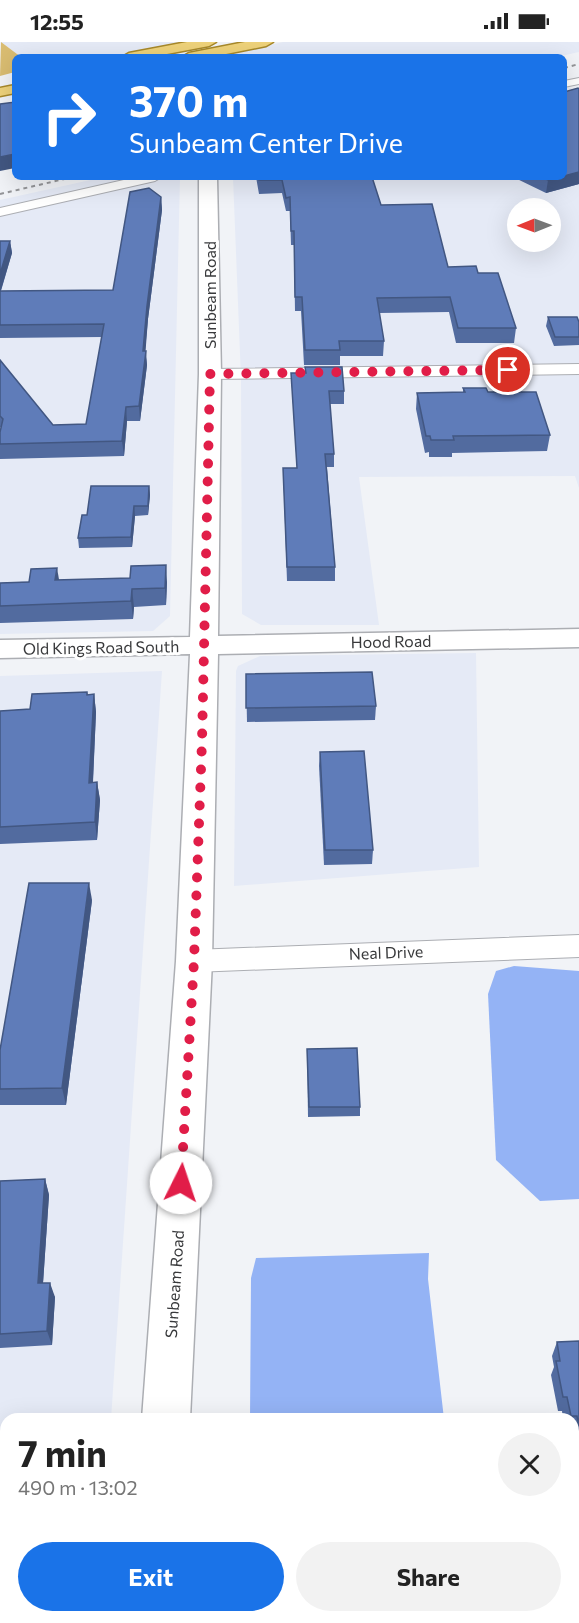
<!DOCTYPE html>
<html lang="en">
<head>
<meta charset="utf-8">
<style>
  :root { --surface:#fff; --page:#f2f2f2; --text:#222; --muted:#767676; --accent:#1a73e8 }
  body { margin:0; font-family:Commissioner,sans-serif; background:var(--page); color:var(--text); height:100vh; display:flex; flex-direction:column; font-size:22px; white-space:nowrap }
  * { box-sizing:border-box; margin:0 }
  p { font-size:20px; color:var(--muted) }
  .icon { flex:none; width:33px; height:33px; fill:none; stroke:currentColor; stroke-width:2; stroke-linecap:round; stroke-linejoin:round }
  .map { position:relative; flex:1; overflow:hidden }
  .sheet { position:absolute; left:0px; top:1371px; width:579px; height:210px; display:flex; flex-direction:column; background:var(--surface); border-radius:18px 18px 0 0; box-shadow:0 6px 24px #0002 }
  .sheet>* { flex:none }
  .top-card { position:absolute; left:12px; top:12px; width:555px; height:126px; border-radius:9px; box-shadow:0 6px 24px #0002; background:#1a73e8; color:#fff; overflow:hidden }
  .needle { width:39px; rotate:269deg }
  .buttons { position:absolute; left:507px; top:156px; display:grid; gap:12px }
  .buttons a { display:grid; place-items:center; width:54px; height:54px; border-radius:50%; background:var(--surface); box-shadow:0 6px 24px #0002; font-size:30px }
  .pin { position:absolute; display:grid; place-items:center; width:51px; height:51px; color:#fff; margin:-26px; border:3px solid #fff; border-radius:50%; box-shadow:0 2px 6px #0007 }
  .me { position:absolute; width:66px; margin:-33px; rotate:4deg; stroke-linejoin:round; filter:drop-shadow(0 0 4px #0008) }
  .turn { display:flex; align-items:center; gap:21px; height:126px; padding:0 18px; font-size:27px }
  .turn .icon { width:78px; height:78px; stroke-width:2.5 }
  .turn b { display:block; font-size:42px; line-height:51px }
  .round { display:grid; place-items:center; flex:none; width:63px; height:63px; border-radius:32px; background:var(--page) }
  .head { display:flex; align-items:center; justify-content:space-between; height:102px; padding:0 18px }
  h1 { font-size:36px; font-weight:700; line-height:45px }
  .action { display:flex; gap:12px; margin-top:auto; padding:12px 18px }
  .action a { flex:1; height:69px; border-radius:36px; background:var(--accent); color:#fff; font-size:24px; font-weight:700; line-height:69px; text-align:center }
  .action a+a { background:var(--page); color:var(--text) }
  .status { display:flex; justify-content:space-between; align-items:center; height:42px; padding:0 30px; background:var(--surface); direction:ltr }
  .status svg { height:16px; fill:currentColor }
  .map>svg:first-child { display:block }
</style>
</head>
<body>
<div class="status"><b>12:55</b><svg viewBox="0 0 49 12"><path d="M0 12V9h3v3zM5 12V6h3v6zM10 12V3h3v9zM15 12V0h3v12zM26 1h20v11H26zM47 4h2v5h-2z"/></svg></div>
<div class="map">
<svg width="579" height="1581" viewBox="0 0 579 1581">
  <rect width="100%" height="100%" fill="#f1f3f7"/>
  <!-- built -->
  <g fill="#e5eaf6" fill-rule="evenodd">
    <path d="M1,0h188l-79,15h-89z"/>
    <path d="M283,0h296v10l-22,5h-342z"/>
    <path d="M564,43l15,7v396l-4,-12 -216,1 20,148h-118l-19,-11 -1,-235 -8,-202h331zM518,166h32v34h-32z"/>
    <path d="M104,135h76l-10,439 -17,15 -153,3v-434z"/>
    <path d="M476,611l3,214 -245,19 2,-215 2,-5 22,-10z"/>
    <path d="M162,629l-51,748h-105v55h-6v-798z"/>
  </g>
  <!-- forest -->
  <path fill="#d9bc71" d="M1,0l20,15h-6v15l-15,4z"/>
  <!-- water -->
  <g fill="#94b3f5">
    <path d="M514,924l65,5v228l-39,2 -44,-41 -8,-166 8,-23z"/>
    <path d="M429,1211l-1,26 16,140h-194l1,-141 5,-20z"/>
    <path d="M248,1575h218l1,6h-219z"/>
  </g>
  <g fill="none" stroke-linecap="round" stroke-linejoin="round">
    <!-- street casing -->
    <g stroke="#acaeb3" stroke-width="2">
      <g id="street">
        <path d="M579,36v6l-15,3v-6z"/>
        <path d="M137,135h25l-7,4 -155,35v-8z"/>
        <path d="M579,322v10l-369,5 -8,-5 8,-5z"/>
        <path d="M579,893v22l-385,15 -10,-3 -4,-8 4,-8 10,-3z"/>
        <rect x="0" y="1486" width="6" height="38"/>
      </g>
    </g>
    <!-- secondary casing -->
    <g stroke="#acaeb3" stroke-width="3">
      <g id="secondary">
        <path d="M199,135h18l4,197 -3,262 361,-7v18l-361,7 -6,307 -22,458h-48l34,-458 14,-307 -190,4v-18l190,-3 9,-263z"/>
        <path d="M128,1575h52l-1,6h-52z"/>
      </g>
    </g>
    <!-- primary casing -->
    <g stroke="#a8892a" stroke-width="3">
      <g id="primary">
        <path d="M187,0h29l-7,4 -58,11h-29l7,-4z"/>
        <path d="M245,0h28l-7,4 -55,11h-29l7,-4z"/>
        <path d="M15,43v8l-15,3v-8z"/>
      </g>
    </g>
    <!-- street -->
    <use href="#street" fill="#fff" fill-rule="evenodd"/>
    <!-- secondary -->
    <use href="#secondary" fill="#fff" fill-rule="evenodd"/>
    <!-- primary -->
    <use href="#primary" fill="#eed27a" fill-rule="evenodd"/>
    <!-- rail -->
    <g stroke="#949598" stroke-width="2" stroke-dasharray="4 4" stroke-linecap="butt">
      <path d="M564,26l15,-4"/>
      <path d="M0,152l73,-17"/>
    </g>
  </g>
  <!-- wall -->
  <g fill="#526b9f">
    <path d="M579,47v95l-33,9 -33,-16h51z"/>
    <path d="M256,135h116l9,28 67,62 30,6 38,55 -2,15h-58l-7,-31 -70,1 5,28 -1,15h-43v9h-36l-3,-54h-6l-1,-66h-3l-1,-34h-4l-4,-18 -23,1z"/>
    <path d="M161,155l1,13 -14,109 -3,32 2,14 -7,56h-13l-3,35 -124,3v-27l1,-4 -1,-1v-67l53,65 33,-1 16,-87 -102,1v-97h10l2,12 -11,38 112,-1z"/>
    <path d="M548,275l31,5v23l-25,1 -8,-20z"/>
    <path d="M291,331l53,18v13h-14l4,50v13h-7l8,100v14h-48l-4,-113h14z"/>
    <path d="M463,346l25,4 62,43 -3,16 -95,2v4h-23v-5l-4,1 -9,-44 1,-16 46,-1z"/>
    <path d="M149,444l1,9 -2,20 -13,1 -3,31 -53,1 -1,-10 9,-23z"/>
    <path d="M59,538l108,2 -1,23 -32,2 -1,12 -133,4v-40z"/>
    <path d="M246,632l130,32 -1,14 -128,2z"/>
    <path d="M87,650l1,3 6,-1 2,18 -3,71 4,-1 3,18 -3,40 -97,4v-133l30,-2z"/>
    <path d="M320,710l53,98 -1,14 -48,1 -5,-99z"/>
    <path d="M92,858l-26,205h-66v-55z"/>
    <path d="M307,1007l53,58v9l-52,1z"/>
    <path d="M45,1137l4,16 -6,88 12,14 -3,48 -52,3v-167z"/>
    <path d="M579,1299v132l-6,-34v-20h-10l-1,-8h-4l-7,-36 3,-8 -2,-11 5,-14z"/>
  </g>
  <!-- shaded-wall -->
  <g fill="#425782">
    <path d="M15,112v14l-15,3v-14z"/>
    <path d="M579,130v12l-33,9 2,-13 12,-3h4v-1z"/>
    <path d="M161,155l1,13 -14,109 -3,39 1,-7 1,14 -7,56 -1,-15 8,-100z"/>
    <path d="M10,199l2,12 -12,40v-19z"/>
    <path d="M126,365l1,14 -3,35 -2,-15z"/>
    <path d="M149,444l1,9 -2,20v-9z"/>
    <path d="M134,464l1,10 -3,31 -1,-10z"/>
    <path d="M166,523l1,17 -1,23 -1,-17z"/>
    <path d="M57,526l3,17 -5,-5z"/>
    <path d="M132,547l2,18 -1,12 -2,-18z"/>
    <path d="M94,652l2,18 -4,88 -3,-17z"/>
    <path d="M97,740l3,18 -3,40 -2,-18z"/>
    <path d="M89,841l3,17 -26,205 -4,-17z"/>
    <path d="M45,1137l4,16 -7,103 -4,-15z"/>
    <path d="M50,1241l5,14 -3,48 -5,-14z"/>
  </g>
  <!-- building -->
  <g fill="#5f7cb9" stroke="#425782" stroke-width="1.5">
    <path d="M578,46l1,1v83l-15,4v-84z"/>
    <path d="M15,60v52l-15,3v-53z"/>
    <path d="M258,135h114l9,28 51,-1 16,63 28,-1 2,7h20l18,55h-58l-8,-31 -73,1 7,43h-45l1,9h-35l-3,-53h-7l-1,-66h-3l-1,-34 -4,1 -4,-18h-23z"/>
    <path d="M541,135h19l-12,3z"/>
    <path d="M149,146l12,9 -14,109 -4,45h3l-7,55 -13,1 -4,34 -122,3v-12l3,-13 -3,-3v-56l53,65 33,-1 18,-100 -104,1v-34l113,-1 17,-98z"/>
    <path d="M0,199h10l-10,33z"/>
    <path d="M548,275h29l2,5v15h-24z"/>
    <path d="M305,325h37l2,24h-15l5,63h-9l10,113h-48l-4,-99h14l-6,-95h15z"/>
    <path d="M463,346h23l2,4h48l14,43 -97,1 1,4h-23l-1,-4h-4l-9,-43 48,-1z"/>
    <path d="M91,444h58l-1,20h-14l-3,31 -53,1 4,-23h5z"/>
    <path d="M166,523l-1,23 -33,1 -1,12 -131,5v-23l29,-1 2,-13 26,-1 -2,12 75,-2 1,-12z"/>
    <path d="M372,630l4,34 -130,2v-34z"/>
    <path d="M87,650v3l7,-1 -5,89 8,-1 -2,40 -95,5v-116l30,-2 2,-15z"/>
    <path d="M364,709l9,99h-48l-5,-98z"/>
    <path d="M29,841h60l-27,205 -62,1v-39z"/>
    <path d="M357,1006l3,59h-51l-2,-58z"/>
    <path d="M45,1137l-7,104h12l-3,48 -47,3v-153z"/>
    <path d="M579,1299v86l-2,-11h-6l-4,-19h-4l-7,-36h4l-3,-19z"/>
  </g>
  <g fill="none" stroke-linecap="round" stroke-linejoin="round">
    <!-- route -->
    <path stroke="#e11d48" stroke-width="10" stroke-dasharray="0 18" d="M181,1141l13,-222 8,-220 8,-367 298,-4"/>
  </g>
  <g text-anchor="middle" dominant-baseline="central" stroke-width="6" stroke-linejoin="round" paint-order="stroke">
    <!-- street labels -->
    <g font-size="16" fill="#393a3c" stroke="#fff">
      <text transform="translate(209 253) rotate(-90)">Sunbeam Road</text>
      <text transform="translate(391 599) rotate(-1)">Hood Road</text>
      <text transform="translate(101 605) rotate(-1)">Old Kings Road South</text>
      <text transform="translate(386 910) rotate(-2)">Neal Drive</text>
      <text transform="translate(174 1242) rotate(-86)">Sunbeam Road</text>
    </g>
  </g>
</svg>
<div class="buttons">
<a><svg class="needle" viewBox="-14 -14 28 28"><path d="M0-13l5 13h-10z" fill="#e53935"/><path d="M0 13l5-13h-10z" fill="#767676"/></svg></a>
</div>
<div class="pin" style="left:508px;top:328px;background:#d93025"><svg class="icon" aria-label="arrive" viewBox="0 0 24 24"><path d="M6 21V4h12l-3 4 3 4H6"/></svg></div>
<svg class="me" style="left:181px;top:1141px" viewBox="-20 -20 40 40"><circle r="19" fill="#fff"/><path d="M0-13L10 11 0 6-10 11z" fill="#e11d48"/></svg>
<div class="top-card">
<div class="turn"><svg class="icon" aria-label="right" viewBox="0 0 24 24"><path d="M7 20v-9h11M14 6l5 5-5 5"/></svg><div><b>370 m</b>Sunbeam Center Drive</div></div>
</div>
<section class="sheet">
<div class="head"><div><h1>7 min</h1><p>490 m · 13:02</p></div><a class="round"><svg class="icon" aria-label="close" viewBox="0 0 24 24"><path d="M6 6l12 12M18 6L6 18"/></svg></a></div>
<div class="action"><a>Exit</a><a>Share</a></div>
</section>
</div>
</body>
</html>
